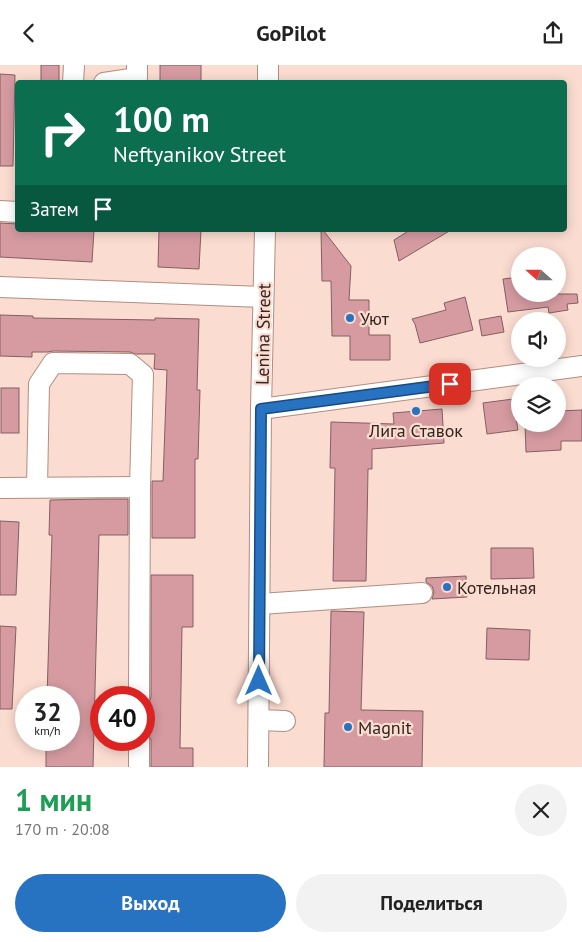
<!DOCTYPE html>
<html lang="ru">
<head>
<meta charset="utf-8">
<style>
  :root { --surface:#fff; --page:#f2f2f2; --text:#222; --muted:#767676; --accent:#2773c2 }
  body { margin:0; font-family:"PT Sans",sans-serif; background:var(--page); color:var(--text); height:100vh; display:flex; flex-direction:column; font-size:19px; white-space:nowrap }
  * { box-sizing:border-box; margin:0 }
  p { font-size:16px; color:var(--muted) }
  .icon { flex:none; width:28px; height:28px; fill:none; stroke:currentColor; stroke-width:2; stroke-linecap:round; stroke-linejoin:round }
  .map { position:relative; height:702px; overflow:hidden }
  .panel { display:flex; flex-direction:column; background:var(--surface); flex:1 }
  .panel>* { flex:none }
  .banner { position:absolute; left:15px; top:15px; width:552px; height:152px; border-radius:5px; box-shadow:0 2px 12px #0003; background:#0b6e4f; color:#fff; overflow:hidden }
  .needle { width:32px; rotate:291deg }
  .buttons { position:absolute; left:511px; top:182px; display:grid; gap:10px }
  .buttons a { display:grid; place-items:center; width:55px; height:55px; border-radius:50%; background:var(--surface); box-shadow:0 2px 12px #0003; font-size:25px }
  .speed { position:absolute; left:15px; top:621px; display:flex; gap:10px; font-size:25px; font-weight:700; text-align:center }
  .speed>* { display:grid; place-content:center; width:65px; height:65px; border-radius:50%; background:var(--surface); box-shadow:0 2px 12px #0003; line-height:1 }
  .speed small { font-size:12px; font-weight:400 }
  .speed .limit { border:8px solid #d22; background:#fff; color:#111 }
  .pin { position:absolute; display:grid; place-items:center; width:42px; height:42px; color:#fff; margin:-21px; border-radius:10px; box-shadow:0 2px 8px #0006 }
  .me { position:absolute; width:55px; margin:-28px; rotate:0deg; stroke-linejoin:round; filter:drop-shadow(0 0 4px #0008) }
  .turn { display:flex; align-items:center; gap:18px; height:105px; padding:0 15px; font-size:22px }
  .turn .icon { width:65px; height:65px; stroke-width:2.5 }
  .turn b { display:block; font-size:35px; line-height:42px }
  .then { display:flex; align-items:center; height:48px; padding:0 15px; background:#0003; gap:10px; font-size:19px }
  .round { display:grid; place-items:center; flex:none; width:52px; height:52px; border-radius:26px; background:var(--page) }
  .head { display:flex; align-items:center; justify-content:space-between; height:85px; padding:0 15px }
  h1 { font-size:30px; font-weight:600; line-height:38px; color:#1e9e55 }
  .primary-button { display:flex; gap:10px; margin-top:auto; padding:10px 15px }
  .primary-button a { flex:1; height:58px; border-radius:30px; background:var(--accent); color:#fff; font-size:20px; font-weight:600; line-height:58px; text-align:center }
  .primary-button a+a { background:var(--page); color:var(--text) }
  header { display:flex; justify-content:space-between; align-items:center; height:65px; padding:0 15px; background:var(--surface); font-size:22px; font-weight:600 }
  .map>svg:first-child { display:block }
</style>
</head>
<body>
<header><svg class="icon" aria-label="back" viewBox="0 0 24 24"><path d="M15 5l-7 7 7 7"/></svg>GoPilot<svg class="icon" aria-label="share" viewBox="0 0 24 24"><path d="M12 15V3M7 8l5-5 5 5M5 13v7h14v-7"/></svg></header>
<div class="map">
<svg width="582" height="702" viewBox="0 0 582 702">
  <rect width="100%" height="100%" fill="#fbdcd0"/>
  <!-- building -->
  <g fill="#d59ba1" stroke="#835f63">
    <rect x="41" y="0" width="18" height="18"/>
    <rect x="160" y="0" width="41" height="18"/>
    <path d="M0,9l15,1 -2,91h-13z"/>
    <path d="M0,158l18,1v6h76l-2,32 -92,-5z"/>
    <path d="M159,165h42l-2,39 -41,-2z"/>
    <path d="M321,165h2l28,36 -2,34h20v35h21v25h-40v-24h-18l-1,-55h-9z"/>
    <path d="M410,165h41l-52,31 -5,-21z"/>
    <path d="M520,212v17h57l1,9 -11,1 1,6 -19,3 -1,-6 -40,5 -5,-33z"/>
    <path d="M465,232l8,33 -53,13 -5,-19 -3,-5 34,-9 -2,-7z"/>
    <path d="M0,250l33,1v2l122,2v-2l44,1 -2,71h3l-2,69h-3v79h-43v-57h11l4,-111 -13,-1 1,-15h-20l-5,-2 -77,-1 -5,1h-16v5l-32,-1z"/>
    <path d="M501,251l3,16 -22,4 -3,-16z"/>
    <rect x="1" y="323" width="18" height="45"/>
    <path d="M513,334l5,31 -31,4 -4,-31z"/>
    <path d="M442,344l2,34 -72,6v20h-4l-2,112h-33l2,-113h-5l1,-46 63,2 -1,-11z"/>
    <path d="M582,345v31h-21v9l-35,2 -1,-28h33v-13z"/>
    <path d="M99,434h29v36h-29l-6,232h-47v-27h23v-43h-22l5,-162h-3l1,-35z"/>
    <path d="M0,456l19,1 -3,73h-16z"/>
    <path d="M491,483h42l1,30 -43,1z"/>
    <path d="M151,510h42v52h-11l-2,121h13v19h-42v-27l-2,-5 -2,-4v-26l2,-2 2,-6z"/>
    <path d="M466,511l1,21 -35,2 2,-7 -2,-6 -6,-4v-4z"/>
    <path d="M331,546l33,1 -3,98 62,1 -1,56h-98l1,-54h4z"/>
    <path d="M0,561l16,1 -4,82h-12z"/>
    <path d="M487,563l43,2 -1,30 -43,-1z"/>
  </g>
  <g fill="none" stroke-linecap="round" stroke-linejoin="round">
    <!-- minor casing -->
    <g stroke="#b18e80" stroke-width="22">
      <g id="minor">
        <path d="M73,18l1,-18"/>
        <path d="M104,18l33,-5v-13"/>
        <path d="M268,18v-18"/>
        <path d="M0,146l18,1"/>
        <path d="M0,222l263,10"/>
        <path d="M261,344l321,-43"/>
        <path d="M37,422l2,-103 14,-21 77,1 13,11 -3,112"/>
        <path d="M0,423l140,-1 -1,210"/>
        <path d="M260,539l162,-11"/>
        <path d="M259,655l26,1"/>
        <path d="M139,702v-27"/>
        <path d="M258,702l3,-358 4,-179"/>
      </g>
    </g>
    <!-- minor -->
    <use href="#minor" stroke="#fff" stroke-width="20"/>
  </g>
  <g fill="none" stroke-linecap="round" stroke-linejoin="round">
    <!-- route casing -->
    <g stroke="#194b7e" stroke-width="12">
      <path id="route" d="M259,616l2,-272 189,-25"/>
    </g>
    <!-- route -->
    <use href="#route" stroke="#2773c2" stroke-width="9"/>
  </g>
  <!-- markers -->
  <g fill="#2773c2" stroke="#fbdcd0" stroke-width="2">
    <circle cx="350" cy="253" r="5"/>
    <circle cx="416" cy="346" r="5"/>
    <circle cx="447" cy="522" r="5"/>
    <circle cx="348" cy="662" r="5"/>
  </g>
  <g text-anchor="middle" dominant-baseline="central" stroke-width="4.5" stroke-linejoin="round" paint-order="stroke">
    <!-- poi labels -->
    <g font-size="18" fill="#32241f" stroke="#fbdcd0" text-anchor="start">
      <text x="360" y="253">Уют</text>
      <text x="416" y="365" text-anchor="middle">Лига Ставок</text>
      <text x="457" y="522">Котельная</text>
      <text x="358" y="662">Magnit</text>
    </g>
    <!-- street labels -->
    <g font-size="18" fill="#32241f" stroke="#fbdcd0">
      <text transform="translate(263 269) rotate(-89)">Lenina Street</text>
    </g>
  </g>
</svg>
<div class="buttons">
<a><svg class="needle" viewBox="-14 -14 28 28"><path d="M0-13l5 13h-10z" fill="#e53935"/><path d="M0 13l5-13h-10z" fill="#767676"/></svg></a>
<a><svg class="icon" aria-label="sound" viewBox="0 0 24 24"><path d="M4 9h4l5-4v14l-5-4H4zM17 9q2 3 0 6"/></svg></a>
<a><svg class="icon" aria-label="layers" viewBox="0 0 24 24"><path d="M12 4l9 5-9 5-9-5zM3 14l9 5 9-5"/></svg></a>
</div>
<div class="speed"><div>32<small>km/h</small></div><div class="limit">40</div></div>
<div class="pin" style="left:450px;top:319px;background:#d93025"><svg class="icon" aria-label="arrive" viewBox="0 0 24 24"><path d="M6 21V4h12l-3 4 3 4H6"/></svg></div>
<svg class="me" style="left:259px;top:616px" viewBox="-20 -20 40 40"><path d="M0-17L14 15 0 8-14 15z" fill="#2773c2" stroke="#fff" stroke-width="4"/></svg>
<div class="banner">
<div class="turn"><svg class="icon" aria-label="right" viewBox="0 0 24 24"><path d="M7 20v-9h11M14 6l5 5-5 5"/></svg><div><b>100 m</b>Neftyanikov Street</div></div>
<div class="then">Затем<svg class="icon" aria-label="arrive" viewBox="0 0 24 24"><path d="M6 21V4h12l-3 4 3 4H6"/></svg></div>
</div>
</div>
<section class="panel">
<div class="head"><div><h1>1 мин</h1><p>170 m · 20:08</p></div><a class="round"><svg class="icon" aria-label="close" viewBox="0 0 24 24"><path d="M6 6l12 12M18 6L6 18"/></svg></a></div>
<div class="primary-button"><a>Выход</a><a>Поделиться</a></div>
</section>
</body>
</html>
